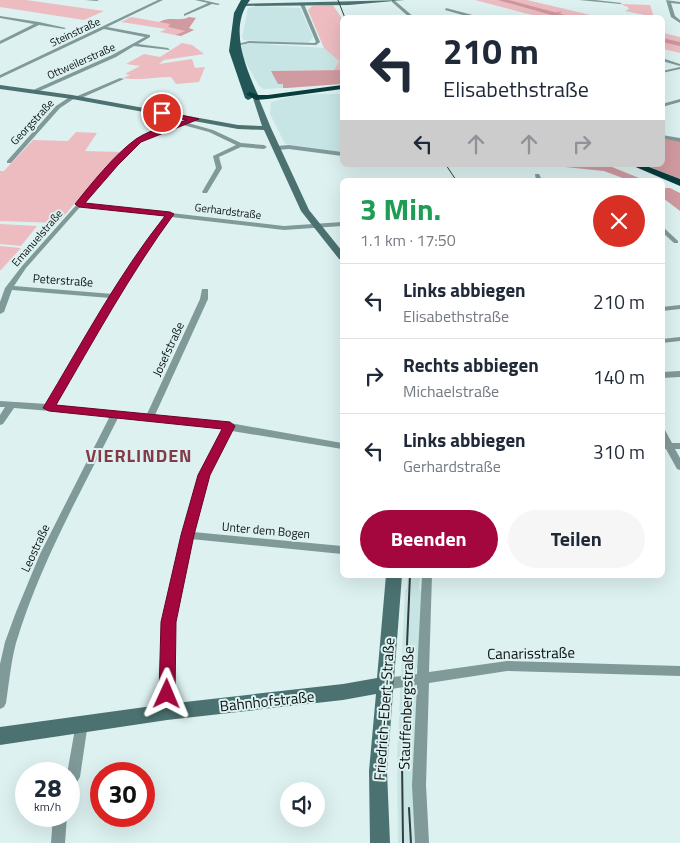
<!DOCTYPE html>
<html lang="de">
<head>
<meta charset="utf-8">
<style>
  :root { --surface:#fff; --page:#f6f6f7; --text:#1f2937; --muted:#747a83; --line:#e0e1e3; --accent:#a3073d }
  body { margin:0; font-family:"Titillium Web",sans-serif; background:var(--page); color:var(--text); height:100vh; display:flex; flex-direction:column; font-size:19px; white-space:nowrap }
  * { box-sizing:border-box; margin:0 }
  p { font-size:16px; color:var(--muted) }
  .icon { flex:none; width:28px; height:28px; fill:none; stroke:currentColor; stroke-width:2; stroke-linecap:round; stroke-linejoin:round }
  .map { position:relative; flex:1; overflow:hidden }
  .details { position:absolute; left:340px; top:178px; width:325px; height:400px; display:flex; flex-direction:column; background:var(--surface); border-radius:8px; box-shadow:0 5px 20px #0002 }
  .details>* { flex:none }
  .guide { position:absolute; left:340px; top:15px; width:325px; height:152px; border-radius:8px; box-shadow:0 5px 20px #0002; background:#fff; color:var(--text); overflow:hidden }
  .buttons { position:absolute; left:280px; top:782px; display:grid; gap:10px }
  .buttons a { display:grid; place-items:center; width:45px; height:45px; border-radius:50%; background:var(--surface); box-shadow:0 5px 20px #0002; font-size:25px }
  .speed { position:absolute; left:15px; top:762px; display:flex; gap:10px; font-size:25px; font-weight:700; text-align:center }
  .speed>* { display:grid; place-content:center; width:65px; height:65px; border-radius:50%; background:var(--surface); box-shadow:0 5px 20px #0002; line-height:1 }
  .speed small { font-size:12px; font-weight:400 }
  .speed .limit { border:8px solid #d22; background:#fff; color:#111 }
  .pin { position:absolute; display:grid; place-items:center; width:42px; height:42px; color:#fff; margin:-21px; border:2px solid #fff; border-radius:50%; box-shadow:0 1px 5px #0007 }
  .me { position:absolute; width:55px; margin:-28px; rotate:1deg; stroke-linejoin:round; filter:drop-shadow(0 0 4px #0008) }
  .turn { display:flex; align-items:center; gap:18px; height:105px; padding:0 20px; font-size:22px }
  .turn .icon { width:65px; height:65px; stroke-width:2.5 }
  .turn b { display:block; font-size:35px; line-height:42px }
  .lanes { display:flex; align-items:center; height:48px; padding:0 20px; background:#0003; justify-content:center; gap:25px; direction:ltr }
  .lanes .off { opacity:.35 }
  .round { display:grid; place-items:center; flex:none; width:52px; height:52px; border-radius:26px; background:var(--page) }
  .overview { display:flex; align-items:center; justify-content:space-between; height:85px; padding:0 20px }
  h1 { font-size:30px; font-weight:700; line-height:38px; color:#1e9e55 }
  .cta { display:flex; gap:10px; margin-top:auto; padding:10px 20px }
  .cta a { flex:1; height:58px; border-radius:30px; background:var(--accent); color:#fff; font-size:20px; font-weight:700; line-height:58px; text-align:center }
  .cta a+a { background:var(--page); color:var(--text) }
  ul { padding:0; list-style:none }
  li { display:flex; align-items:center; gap:15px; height:75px; padding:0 20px; border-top:1px solid var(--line) }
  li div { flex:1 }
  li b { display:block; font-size:19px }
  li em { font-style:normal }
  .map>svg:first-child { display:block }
</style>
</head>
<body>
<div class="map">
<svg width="680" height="843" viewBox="0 0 680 843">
  <rect width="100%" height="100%" fill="#ddf1f1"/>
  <!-- built -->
  <g fill="#c7e5e4">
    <path d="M258,6l42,2 13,29 -5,7 -64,-4 -2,-2 6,-30z"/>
    <path d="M246,43l78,5 15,13 -5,9 -62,1 11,13v4l-19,1 -5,-3 -17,-30v-11z"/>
    <path d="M318,94h24v58l-57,-8 -15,-30 1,-12 22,-6z"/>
    <path d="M408,575h12l-1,13 4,10 -4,70h-3l-1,23 3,2 -2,150h-18l-1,-84 8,-168 2,-3z"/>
  </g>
  <!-- green -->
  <g fill="#ecbcc1">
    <path d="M0,0h26l78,11 -20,9 -84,-13z"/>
    <path d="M475,0h52l72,17h-59z"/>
    <path d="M620,4l30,1 4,12 -29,-6 4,-2 -1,-2z"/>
    <path d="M333,5l9,14v51h-8l5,-9 -15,-13 -16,-38 4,-4z"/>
    <path d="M131,17l40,7 -3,3 18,4 -11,4 -15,-3 6,-3 -45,-7z"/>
    <path d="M663,33l17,4v16l-17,-4z"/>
    <path d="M182,43l10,2 12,9 -40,6 -5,4 33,-5 3,9 10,-1 -6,15 -23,2 -5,-7c-16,0 -33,4 -48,1l7,-3 -5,-1 15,-8 -14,-2 18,-10 16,3z"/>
    <path d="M76,132l21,1 -12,18 36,1 -14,13 -49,58 -58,-2v-50h4l29,-31 35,1z"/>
    <path d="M0,224l37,2 -16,20 -21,-2z"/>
    <path d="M0,246l21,2 -21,23z"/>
  </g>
  <!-- forest -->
  <g fill="#d09aa0">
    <path d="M189,17l7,1 -7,10 5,2 -13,6 -6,-1 10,-4 -17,-4 2,-3 -11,-2c11,-6 20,0 30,-5z"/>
    <path d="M342,70v14l-55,4h-4v-4h-5l-7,-13z"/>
    <path d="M663,137l17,4v38l-35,-14h17z"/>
    <path d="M563,165h44l37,15h-16l-24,-9 -39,-4z"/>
    <path d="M663,188h7l10,5v18l-17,-13z"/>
  </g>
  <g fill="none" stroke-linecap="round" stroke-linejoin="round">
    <!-- stream -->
    <path stroke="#ce989e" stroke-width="1" d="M556,13l5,-1"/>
    <!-- river -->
    <g fill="#ce989e" fill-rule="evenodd">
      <path d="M498,0h11l67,18h-14z"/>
      <path d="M662,38l18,4v4l-18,-4z"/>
    </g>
    <!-- street -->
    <g fill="#809a99" fill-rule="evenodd">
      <path d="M85,0h14l-2,1z"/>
      <path d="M158,0h5l-56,27 43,8v2l-12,7 30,4 2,2 -36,-4 -18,11 -81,36h-4v-2l81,-36 33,-18 -41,-8 -104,49v-3z"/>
      <path d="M195,0h8l17,4 -2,1 -6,-1 -28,12v-2l24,-11z"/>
      <path d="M392,0h2l21,18h-5l-18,-16z"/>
      <path d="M579,0h16l27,3 -2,1z"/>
      <path d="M666,0l14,2v2l-9,-1 4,13 5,4v3l-9,-6z"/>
      <path d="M302,3l2,1 16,38 -4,3 -67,-2 -13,3 -2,-1 15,-4 65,2 2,-1 -16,-38z"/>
      <path d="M446,8l34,9 1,1h-8l-28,-8z"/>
      <path d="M0,16l39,6 27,6 -2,1 -25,-4 -39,19v-3l34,-17 -34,-6z"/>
      <path d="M662,58l18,6v2l-18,-5z"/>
      <path d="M680,67v2l-18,4v-2z"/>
      <path d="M120,78l4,1 -45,20 -4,-1 -15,10 -49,55h-4v-2l49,-55 15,-10 4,1z"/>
      <path d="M680,99v3l-18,5v-3z"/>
      <path d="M194,118l5,1 -11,4 25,7 28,13 23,2 3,2 -3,2 -23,-2 -22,10 3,11 -15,25h-4l-1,-1 14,-24 -3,-12 23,-11 -27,-13 -26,-7 -35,12 -18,14 -46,52 200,23 58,-4v4l-58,4 -113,-13 -46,68 -70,120 92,9 53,-115 2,-10h6v10l-53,116 75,8 112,20v6l-110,-18 -23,44 -16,57 149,14v8l-151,-15 -16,83 -2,90 -2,4 -4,2 -4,-2 -2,-4 2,-90 19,-87 17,-60 25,-46 -105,-13c-37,74 -79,147 -103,227 -5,19 -7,40 -10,60l-2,4 -4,2v-45l5,-22 11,-30 24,-58 70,-138 -96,-8 -11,16 -3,1v-10l5,-8h-5v-6l47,3 63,-106 -98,-8 -8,22 -4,2v-12l5,-14 17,-22 104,-117 18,-14zM81,206l84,10 -32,44 -20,34 -99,-8 12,-18z"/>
      <path d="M662,135l18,3v4l-18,-4z"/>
      <path d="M289,145l53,7v4l-53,-7 -12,1 -3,-2 3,-2z"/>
      <path d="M535,174h4l3,6h-6z"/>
      <path d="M662,226l16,15v2h-4l-12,-11z"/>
      <path d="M680,305v4l-18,2v-4z"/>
      <path d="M680,337v4l-18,2v-4z"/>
      <path d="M680,371v6l-18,1v-6z"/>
      <path d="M662,429l3,1 7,13h8v6h-5l5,9v12l-3,-1 -11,-20h-4z"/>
      <path d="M422,575h10l-3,97 78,-11 173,5v10l-173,-5 -78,12 -3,102 3,58h-14l-3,-58 5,-100 -32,5 -4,-2 -2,-4 2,-4 4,-2 32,-4z"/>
      <path d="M82,717l4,2 2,4 -8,54 -6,10 -5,2v-15h-2l9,-51 2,-4z"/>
      <path d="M53,816h14l-2,27h-14z"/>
    </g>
    <!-- secondary -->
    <g fill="#4b7271" fill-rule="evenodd">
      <path d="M405,0l-56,5 -108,1 -3,-2z"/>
      <path d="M0,85l72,10 166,30 24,1 -10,-31 5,-1 14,34 38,82 33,41v9l-3,-1 -38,-48 -37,-81 -26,-1 -166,-30 -72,-10z"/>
      <path d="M386,575h16l-15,196 3,72h-20l-1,-72 7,-77 -33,6 -176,20 -167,25v-18l167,-23 176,-20 34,-6z"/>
    </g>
    <!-- primary -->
    <path fill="#235656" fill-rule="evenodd" d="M241,0h9c-22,28 -4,68 8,95l-10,5 -3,-2 -16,-47 5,-38z"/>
    <!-- highway -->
    <g fill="#083d3c" fill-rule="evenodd">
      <path d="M342,85v4l-74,10 -12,1 -10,-6 4,-2 8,3h10z"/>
      <path d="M631,165h13l36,14v7z"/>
    </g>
    <!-- tram-far1 -->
    <g stroke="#323c3c" stroke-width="1">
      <path d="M338,0l7,18"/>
      <path d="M446,165l10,15"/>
    </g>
    <!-- tram -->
    <g stroke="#323c3c" stroke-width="2">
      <path d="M409,808l2,35"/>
      <path d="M403,843l-1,-82 8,-186"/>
    </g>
  </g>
  <!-- route -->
  <path fill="#a3073d" stroke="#6a0528" d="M162,111l37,8 -58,23 -23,23 -33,38 85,9 4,2c-44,60 -80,126 -118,191l174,17 5,4 -25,49 -16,60 -18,87 -1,72 -2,5 -6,2 -6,-2 -2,-5 2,-72 20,-87 17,-60 24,-46 -173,-18 -6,-3c39,-65 75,-133 122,-192l-86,-9 -4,-3c17,-21 39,-49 61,-65 15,-10 35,-14 51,-19l-28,-5z"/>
  <g text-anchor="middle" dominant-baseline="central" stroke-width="4" stroke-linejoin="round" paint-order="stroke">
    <!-- far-street labels -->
    <g font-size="11" fill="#0b1212" stroke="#ddf1f1">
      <text transform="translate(75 32) rotate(-25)">Steinstraße</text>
      <text transform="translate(81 61) rotate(-24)">Ottweilerstraße</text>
      <text transform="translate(32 122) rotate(-47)">Georgstraße</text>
      <text transform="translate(228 211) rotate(7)">Gerhardstraße</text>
      <text transform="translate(37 238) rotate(-49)">Emanuelstraße</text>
    </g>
    <!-- street labels -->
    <g font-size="12" fill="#0b1212" stroke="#ddf1f1">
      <text transform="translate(63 280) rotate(4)">Peterstraße</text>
      <text transform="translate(168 349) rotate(-65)">Josefstraße</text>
      <text transform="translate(266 530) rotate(5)">Unter dem Bogen</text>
      <text transform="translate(35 548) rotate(-65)">Leostraße</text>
    </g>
    <!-- near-street labels -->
    <g font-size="15" fill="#0b1212" stroke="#ddf1f1">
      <text transform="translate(531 653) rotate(-1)">Canarisstraße</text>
      <text transform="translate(267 701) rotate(-6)">Bahnhofstraße</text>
      <text transform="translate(406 708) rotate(-88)">Stauffenbergstraße</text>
      <text transform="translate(384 709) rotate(-86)">Friedrich-Ebert-Straße</text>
    </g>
    <!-- district labels -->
    <g font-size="18" font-weight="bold" letter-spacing="1" fill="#833b47" stroke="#ddf1f1">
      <text x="139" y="455">VIERLINDEN</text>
    </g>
  </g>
</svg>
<div class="buttons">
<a><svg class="icon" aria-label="sound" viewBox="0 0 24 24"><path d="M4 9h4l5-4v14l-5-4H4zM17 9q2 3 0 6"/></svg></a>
</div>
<div class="speed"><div>28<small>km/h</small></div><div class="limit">30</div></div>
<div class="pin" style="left:162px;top:113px;background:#d93025"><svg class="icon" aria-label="arrive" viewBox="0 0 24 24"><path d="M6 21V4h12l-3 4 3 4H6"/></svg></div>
<svg class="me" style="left:167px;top:694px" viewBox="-20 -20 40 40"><path d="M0-17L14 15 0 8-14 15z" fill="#a3073d" stroke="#fff" stroke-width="4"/></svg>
<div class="guide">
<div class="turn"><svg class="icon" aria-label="left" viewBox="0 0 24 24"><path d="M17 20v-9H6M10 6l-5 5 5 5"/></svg><div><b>210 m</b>Elisabethstraße</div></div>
<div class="lanes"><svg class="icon" aria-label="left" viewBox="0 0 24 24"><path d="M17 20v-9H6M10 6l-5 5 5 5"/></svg><svg class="icon off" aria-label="ahead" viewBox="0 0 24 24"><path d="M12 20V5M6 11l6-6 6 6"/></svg><svg class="icon off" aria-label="ahead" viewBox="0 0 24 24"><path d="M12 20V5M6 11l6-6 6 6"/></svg><svg class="icon off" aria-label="right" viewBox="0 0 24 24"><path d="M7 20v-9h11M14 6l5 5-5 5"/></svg></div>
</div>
<section class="details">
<div class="overview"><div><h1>3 Min.</h1><p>1.1 km · 17:50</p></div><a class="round" style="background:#d93025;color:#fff"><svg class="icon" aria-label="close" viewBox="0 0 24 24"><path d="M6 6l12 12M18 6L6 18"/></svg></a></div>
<ul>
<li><svg class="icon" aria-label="left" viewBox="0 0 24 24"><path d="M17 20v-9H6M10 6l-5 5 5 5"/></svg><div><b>Links abbiegen</b><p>Elisabethstraße</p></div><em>210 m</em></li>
<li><svg class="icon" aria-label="right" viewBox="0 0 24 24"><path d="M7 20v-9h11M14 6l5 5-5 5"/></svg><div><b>Rechts abbiegen</b><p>Michaelstraße</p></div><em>140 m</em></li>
<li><svg class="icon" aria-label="left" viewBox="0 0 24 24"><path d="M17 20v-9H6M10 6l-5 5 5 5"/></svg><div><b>Links abbiegen</b><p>Gerhardstraße</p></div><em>310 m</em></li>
</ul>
<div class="cta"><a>Beenden</a><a>Teilen</a></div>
</section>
</div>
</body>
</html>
